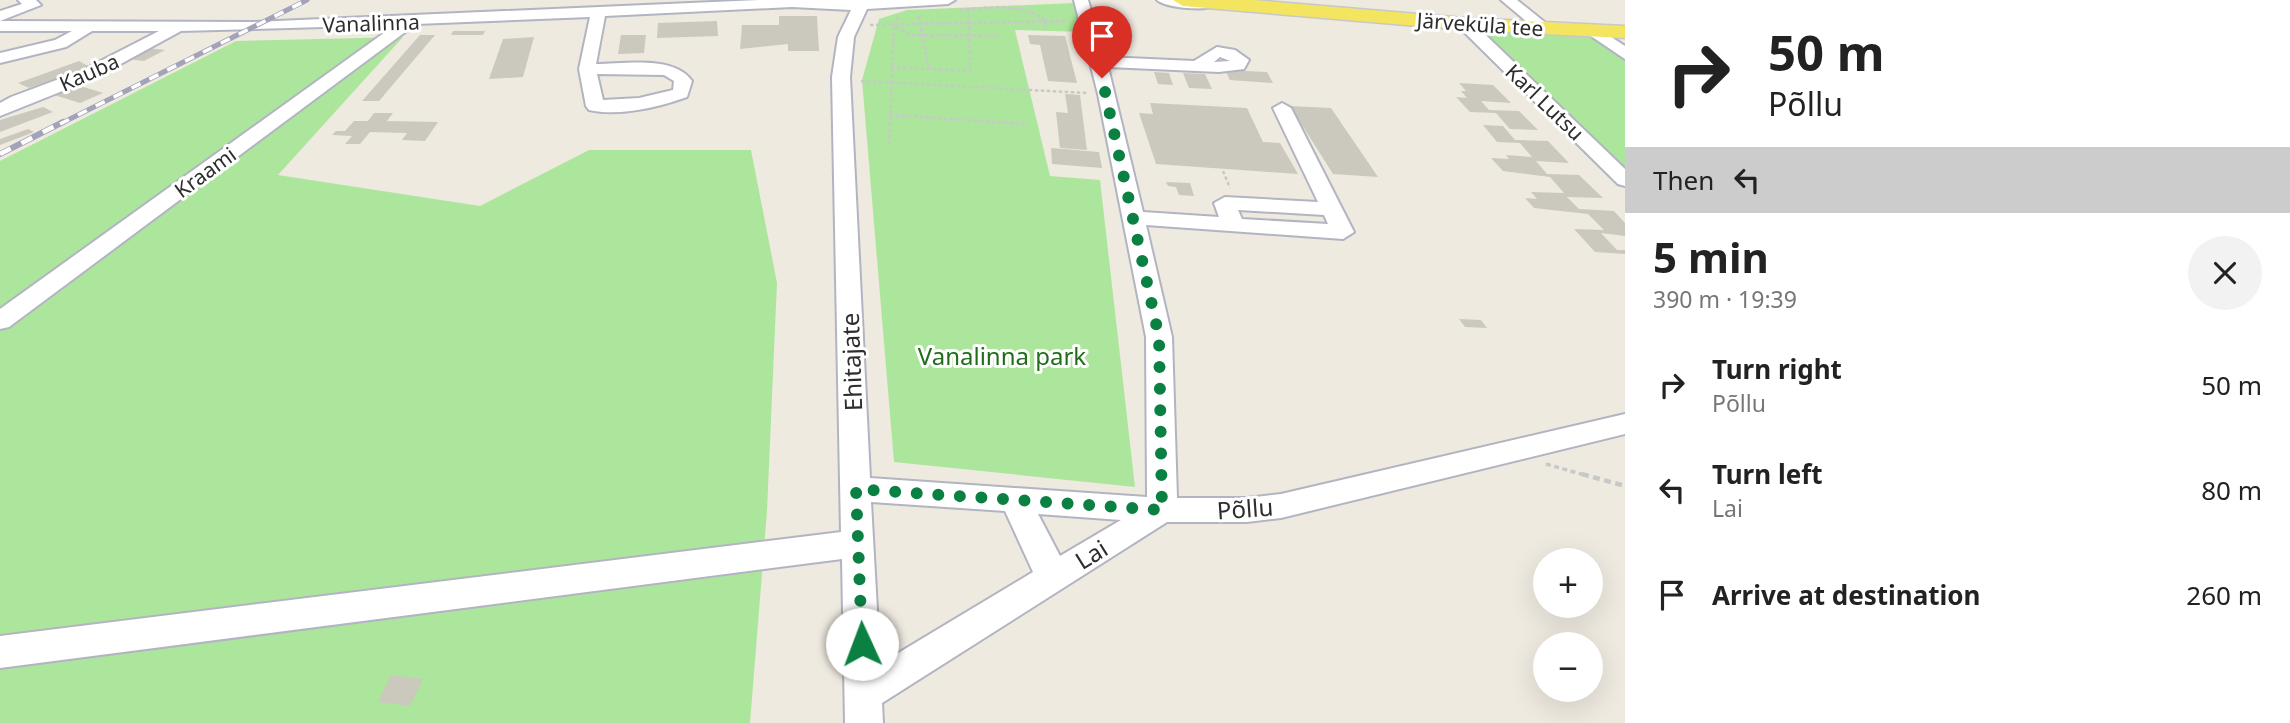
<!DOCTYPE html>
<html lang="en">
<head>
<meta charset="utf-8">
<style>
  :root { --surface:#fff; --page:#f2f2f2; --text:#222; --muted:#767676 }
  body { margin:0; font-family:"Noto Sans",sans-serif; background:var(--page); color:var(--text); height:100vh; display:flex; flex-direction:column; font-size:26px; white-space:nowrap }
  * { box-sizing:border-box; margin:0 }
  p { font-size:23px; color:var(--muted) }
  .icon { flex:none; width:38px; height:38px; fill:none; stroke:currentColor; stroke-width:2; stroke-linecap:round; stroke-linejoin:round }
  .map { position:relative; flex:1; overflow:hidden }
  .drawer { display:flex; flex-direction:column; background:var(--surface); width:665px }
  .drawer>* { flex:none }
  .top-card { background:#fff; color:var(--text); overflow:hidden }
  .controls { position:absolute; left:1533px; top:548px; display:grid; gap:14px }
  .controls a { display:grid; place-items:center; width:70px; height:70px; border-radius:50%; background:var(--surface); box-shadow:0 7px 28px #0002; font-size:35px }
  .pin { position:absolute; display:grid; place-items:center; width:60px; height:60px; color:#fff; margin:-72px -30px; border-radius:50% 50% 50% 0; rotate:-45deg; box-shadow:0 0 7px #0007 }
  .pin .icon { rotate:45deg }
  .me { position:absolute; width:77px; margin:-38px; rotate:358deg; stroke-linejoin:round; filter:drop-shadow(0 0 5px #0008) }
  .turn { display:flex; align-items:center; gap:24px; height:147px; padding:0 28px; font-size:32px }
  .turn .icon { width:91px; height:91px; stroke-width:2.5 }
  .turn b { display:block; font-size:49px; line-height:60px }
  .then { display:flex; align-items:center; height:66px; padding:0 28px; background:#0003; gap:14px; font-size:26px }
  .round { display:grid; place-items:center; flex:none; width:74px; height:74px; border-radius:37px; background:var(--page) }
  .head { display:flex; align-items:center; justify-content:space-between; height:119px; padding:0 28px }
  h1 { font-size:42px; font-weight:700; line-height:52px }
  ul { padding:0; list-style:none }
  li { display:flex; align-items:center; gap:21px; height:105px; padding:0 28px }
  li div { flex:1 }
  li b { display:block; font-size:26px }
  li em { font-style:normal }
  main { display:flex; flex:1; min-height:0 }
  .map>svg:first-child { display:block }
</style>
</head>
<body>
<main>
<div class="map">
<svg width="1625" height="723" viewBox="0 0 1625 723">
  <rect width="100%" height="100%" fill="#efeae0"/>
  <!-- green -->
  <g fill="#ace69c">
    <path d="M1074,3l10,29 -69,-2 35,146 50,4 35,307 -241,-25 -32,-382 17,-61 28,-9z"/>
    <path d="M1477,28l114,5 34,26v110z"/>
    <path d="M403,37l-125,138 202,31 109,-56h162l26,133 -10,228 -17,212h-750v-562l236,-120z"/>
  </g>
  <!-- building -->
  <g fill="#cbc8be">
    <path d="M779,16h38l2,35h-31v-7l-48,5 2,-24h37z"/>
    <path d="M717,21l1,15 -61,2 1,-15z"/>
    <path d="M453,31h32l-2,4h-32z"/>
    <path d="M420,35h15l-56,66h-17z"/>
    <path d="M621,35h25l-2,18 -26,1z"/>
    <path d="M1028,35l37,1 12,47 -29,-2 -8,-36 -10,-1z"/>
    <path d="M534,37l-11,40 -34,2 14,-40z"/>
    <path d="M148,48l17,2 -21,11 -17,-2z"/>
    <path d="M79,61l11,6 -61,21 -11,-5z"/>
    <path d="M1225,70l42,2 6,11 -43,-3z"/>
    <path d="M1154,72l15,1 4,12 -15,-1z"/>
    <path d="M1183,73l22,1 7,15 -23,-1z"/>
    <path d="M1459,83l34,2 18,18 -30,-2 8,9 30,1 19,19 -28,-1 -14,-16 -26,-1 -14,-15 11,1 -6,-7h5z"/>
    <path d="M74,84l29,9 -23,10 -29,-9z"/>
    <path d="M1065,94l15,1 7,55 -27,-2 -4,-36 12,1z"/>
    <path d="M1150,103l97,5 16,34 17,1 18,31 -142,-10 -17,-51 14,1z"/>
    <path d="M1290,106l41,2 47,69 -45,-3z"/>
    <path d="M43,107l10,5 -53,20v-12z"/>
    <path d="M374,113h19l-6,8 51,1 -13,19 -23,-1 5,-7 -37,-1 -10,12h-15l7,-8 -20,-1 4,-4h9l9,-10h14z"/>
    <path d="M1483,125l20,1 12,14 33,1 21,22 -33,-2 11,13 32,1 24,23 -36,-1 12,12 35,2 11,12v13l-24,-3 16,17h8v4l-30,-2 -21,-23 30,1 -16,-16 -54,-6 -9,-10 12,1 -6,-7 33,1 -14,-16 -47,-6 -12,-13 18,1 -3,-4 26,2 -12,-14 -23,-1z"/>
    <path d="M28,129l6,3 -34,13v-6z"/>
    <path d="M1051,148l48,4 3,16 -50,-4z"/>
    <path d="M1166,182l24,1 4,13 -15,-1 -3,-8 -8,-1z"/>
    <path d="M1459,319l22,1 6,8 -22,-1z"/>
    <path d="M391,675l32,4 -13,27 -32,-4z"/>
  </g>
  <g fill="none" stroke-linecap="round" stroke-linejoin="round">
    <!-- minor casing -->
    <g stroke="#b3b4c1" stroke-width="4">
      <g id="minor">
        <path d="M18,0h18l5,5 -41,16v-10l22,-7z"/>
        <path d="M759,0h196l-7,4 -81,5 -13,28 -4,40 20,401 277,19 -1,-160 -48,-243 -24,-94h14l17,57 89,4 23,-14 18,3 14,10 -5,9 -25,3 -111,-5 35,145 76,5 -5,-14 11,-6 93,5 -45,-94 9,-5 9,5 63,124 -11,7 -197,-14 26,112 5,161h70l34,-4 344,-80v20l-344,84 -34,4h-80l-285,181 1,20h-38l-3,-164 -842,109v-32l841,-104 -9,-455 6,-40 13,-27 -59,-3 -187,9 -9,48c29,0 78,-9 96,17l-5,16c-28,10 -68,20 -98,13l-3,-4 -7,-37 11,-52 -174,7 -407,303 -9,2v-20l395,-284 -214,6 -86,47 -95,38v-13l11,-6 72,-27 76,-39h-67l-26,16 -66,16v-10l55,-13 17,-9h-72v-10l253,1zM1220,57l10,4 -16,1zM597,74l67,1 10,6 -1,9 -34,8 -36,2zM1238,210l86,5 4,9 -86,-5zM871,502l134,9 28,61 -153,92zM1038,514l83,6 -61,36z"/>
        <path d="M1157,0h55l5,4c-9,8 -51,4 -60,-4z"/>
        <path d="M1501,0h16l35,28 -8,5 -6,-2z"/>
        <path d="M1465,19l6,2 154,148v17l-7,-2 -159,-157 -2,-3z"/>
        <path d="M1594,26l31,20v13l-37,-25 -2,-3z"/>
      </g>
    </g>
    <!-- major casing -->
    <g stroke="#c8c8c8" stroke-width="3">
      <path id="major" d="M1173,0h80l212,18 160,8v12l-160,-8 -282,-24z"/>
    </g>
    <!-- path-far2 -->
    <g stroke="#c8c8c8" stroke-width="2.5" stroke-dasharray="3.5 2.5" stroke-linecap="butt">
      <path d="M960,10c29,-2 61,-8 86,11l-2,8"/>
      <path d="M919,16l10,53"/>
      <path d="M898,17l-4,8 16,10 92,1"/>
      <path d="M870,25l198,-4"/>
      <path d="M891,67l79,4 -1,-61"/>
      <path d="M861,81l226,12"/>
      <path d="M890,115l135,9"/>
      <path d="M889,144l5,-117"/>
      <path d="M1223,171l7,17"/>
    </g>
    <!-- path-far1 -->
    <path stroke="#c8c8c8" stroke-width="3.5" stroke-dasharray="5 3.5" stroke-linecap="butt" d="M1546,464l42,12"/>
    <!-- path -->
    <path stroke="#c8c8c8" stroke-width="4.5" stroke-dasharray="7 4.5" stroke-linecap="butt" d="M1582,474l43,12"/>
    <!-- minor -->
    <use href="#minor" fill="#fff" fill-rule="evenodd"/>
    <!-- major -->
    <use href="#major" fill="#f4e560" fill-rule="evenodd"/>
    <!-- rail-far1 casing -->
    <g stroke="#a2a2b8" stroke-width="5">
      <path id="rail-far1" d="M60,124l247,-124"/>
    </g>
    <!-- rail casing -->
    <g stroke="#a2a2b8" stroke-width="6">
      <path id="rail" d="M0,154l63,-32"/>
    </g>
    <!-- rail-far1 -->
    <use href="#rail-far1" stroke="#fff" stroke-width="3.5" stroke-dasharray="10" stroke-linecap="butt"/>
    <!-- rail -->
    <use href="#rail" stroke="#fff" stroke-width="4.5" stroke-dasharray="12" stroke-linecap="butt"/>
  </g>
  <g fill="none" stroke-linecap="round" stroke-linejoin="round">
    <!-- route -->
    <path stroke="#0b8043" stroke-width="12" stroke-dasharray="0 21.6" d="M862,644l-6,-155 306,21 -3,-173 -57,-259"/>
  </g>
  <g text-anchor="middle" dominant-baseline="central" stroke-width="6" stroke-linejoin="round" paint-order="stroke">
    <!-- far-street labels -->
    <g font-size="21" fill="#2d2d2d" stroke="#fff">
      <text transform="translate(371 23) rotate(-2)">Vanalinna</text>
      <text transform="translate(1480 24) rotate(4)">Järveküla tee</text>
      <text transform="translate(89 72) rotate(-24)">Kauba</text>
      <text transform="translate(1545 102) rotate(44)">Karl Lutsu</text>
      <text transform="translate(205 172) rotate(-36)">Kraami</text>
    </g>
    <!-- park labels -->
    <g font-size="24" fill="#206e1a" stroke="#fff">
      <text x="1002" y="355">Vanalinna park</text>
    </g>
    <!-- street labels -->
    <g font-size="24" fill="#2d2d2d" stroke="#fff">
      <text transform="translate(851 362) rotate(-92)">Ehitajate</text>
      <text transform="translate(1245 508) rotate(-4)">Põllu</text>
      <text transform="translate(1091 554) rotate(-32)">Lai</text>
    </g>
  </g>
</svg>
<div class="controls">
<a>+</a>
<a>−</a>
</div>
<div class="pin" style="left:1102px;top:78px;background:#d93025"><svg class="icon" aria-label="arrive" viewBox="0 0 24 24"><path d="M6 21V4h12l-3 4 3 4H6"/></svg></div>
<svg class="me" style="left:862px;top:644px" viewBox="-20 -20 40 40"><circle r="19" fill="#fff"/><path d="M0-13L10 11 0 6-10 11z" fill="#0b8043"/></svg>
</div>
<section class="drawer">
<div class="top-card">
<div class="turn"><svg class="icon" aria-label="right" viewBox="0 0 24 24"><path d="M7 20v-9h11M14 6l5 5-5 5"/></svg><div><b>50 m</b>Põllu</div></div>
<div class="then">Then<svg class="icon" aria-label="left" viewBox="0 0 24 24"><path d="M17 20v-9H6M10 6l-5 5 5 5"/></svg></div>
</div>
<div class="head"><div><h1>5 min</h1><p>390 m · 19:39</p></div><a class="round"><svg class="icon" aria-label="close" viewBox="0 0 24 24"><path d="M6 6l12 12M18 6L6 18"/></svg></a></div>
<ul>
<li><svg class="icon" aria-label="right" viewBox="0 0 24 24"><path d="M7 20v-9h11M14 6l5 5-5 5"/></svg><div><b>Turn right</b><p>Põllu</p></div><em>50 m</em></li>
<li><svg class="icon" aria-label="left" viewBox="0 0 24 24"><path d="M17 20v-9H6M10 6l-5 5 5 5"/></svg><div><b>Turn left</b><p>Lai</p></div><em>80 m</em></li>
<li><svg class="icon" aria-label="arrive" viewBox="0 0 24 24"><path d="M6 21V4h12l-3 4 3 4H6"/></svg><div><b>Arrive at destination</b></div><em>260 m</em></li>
</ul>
</section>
</main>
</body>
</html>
